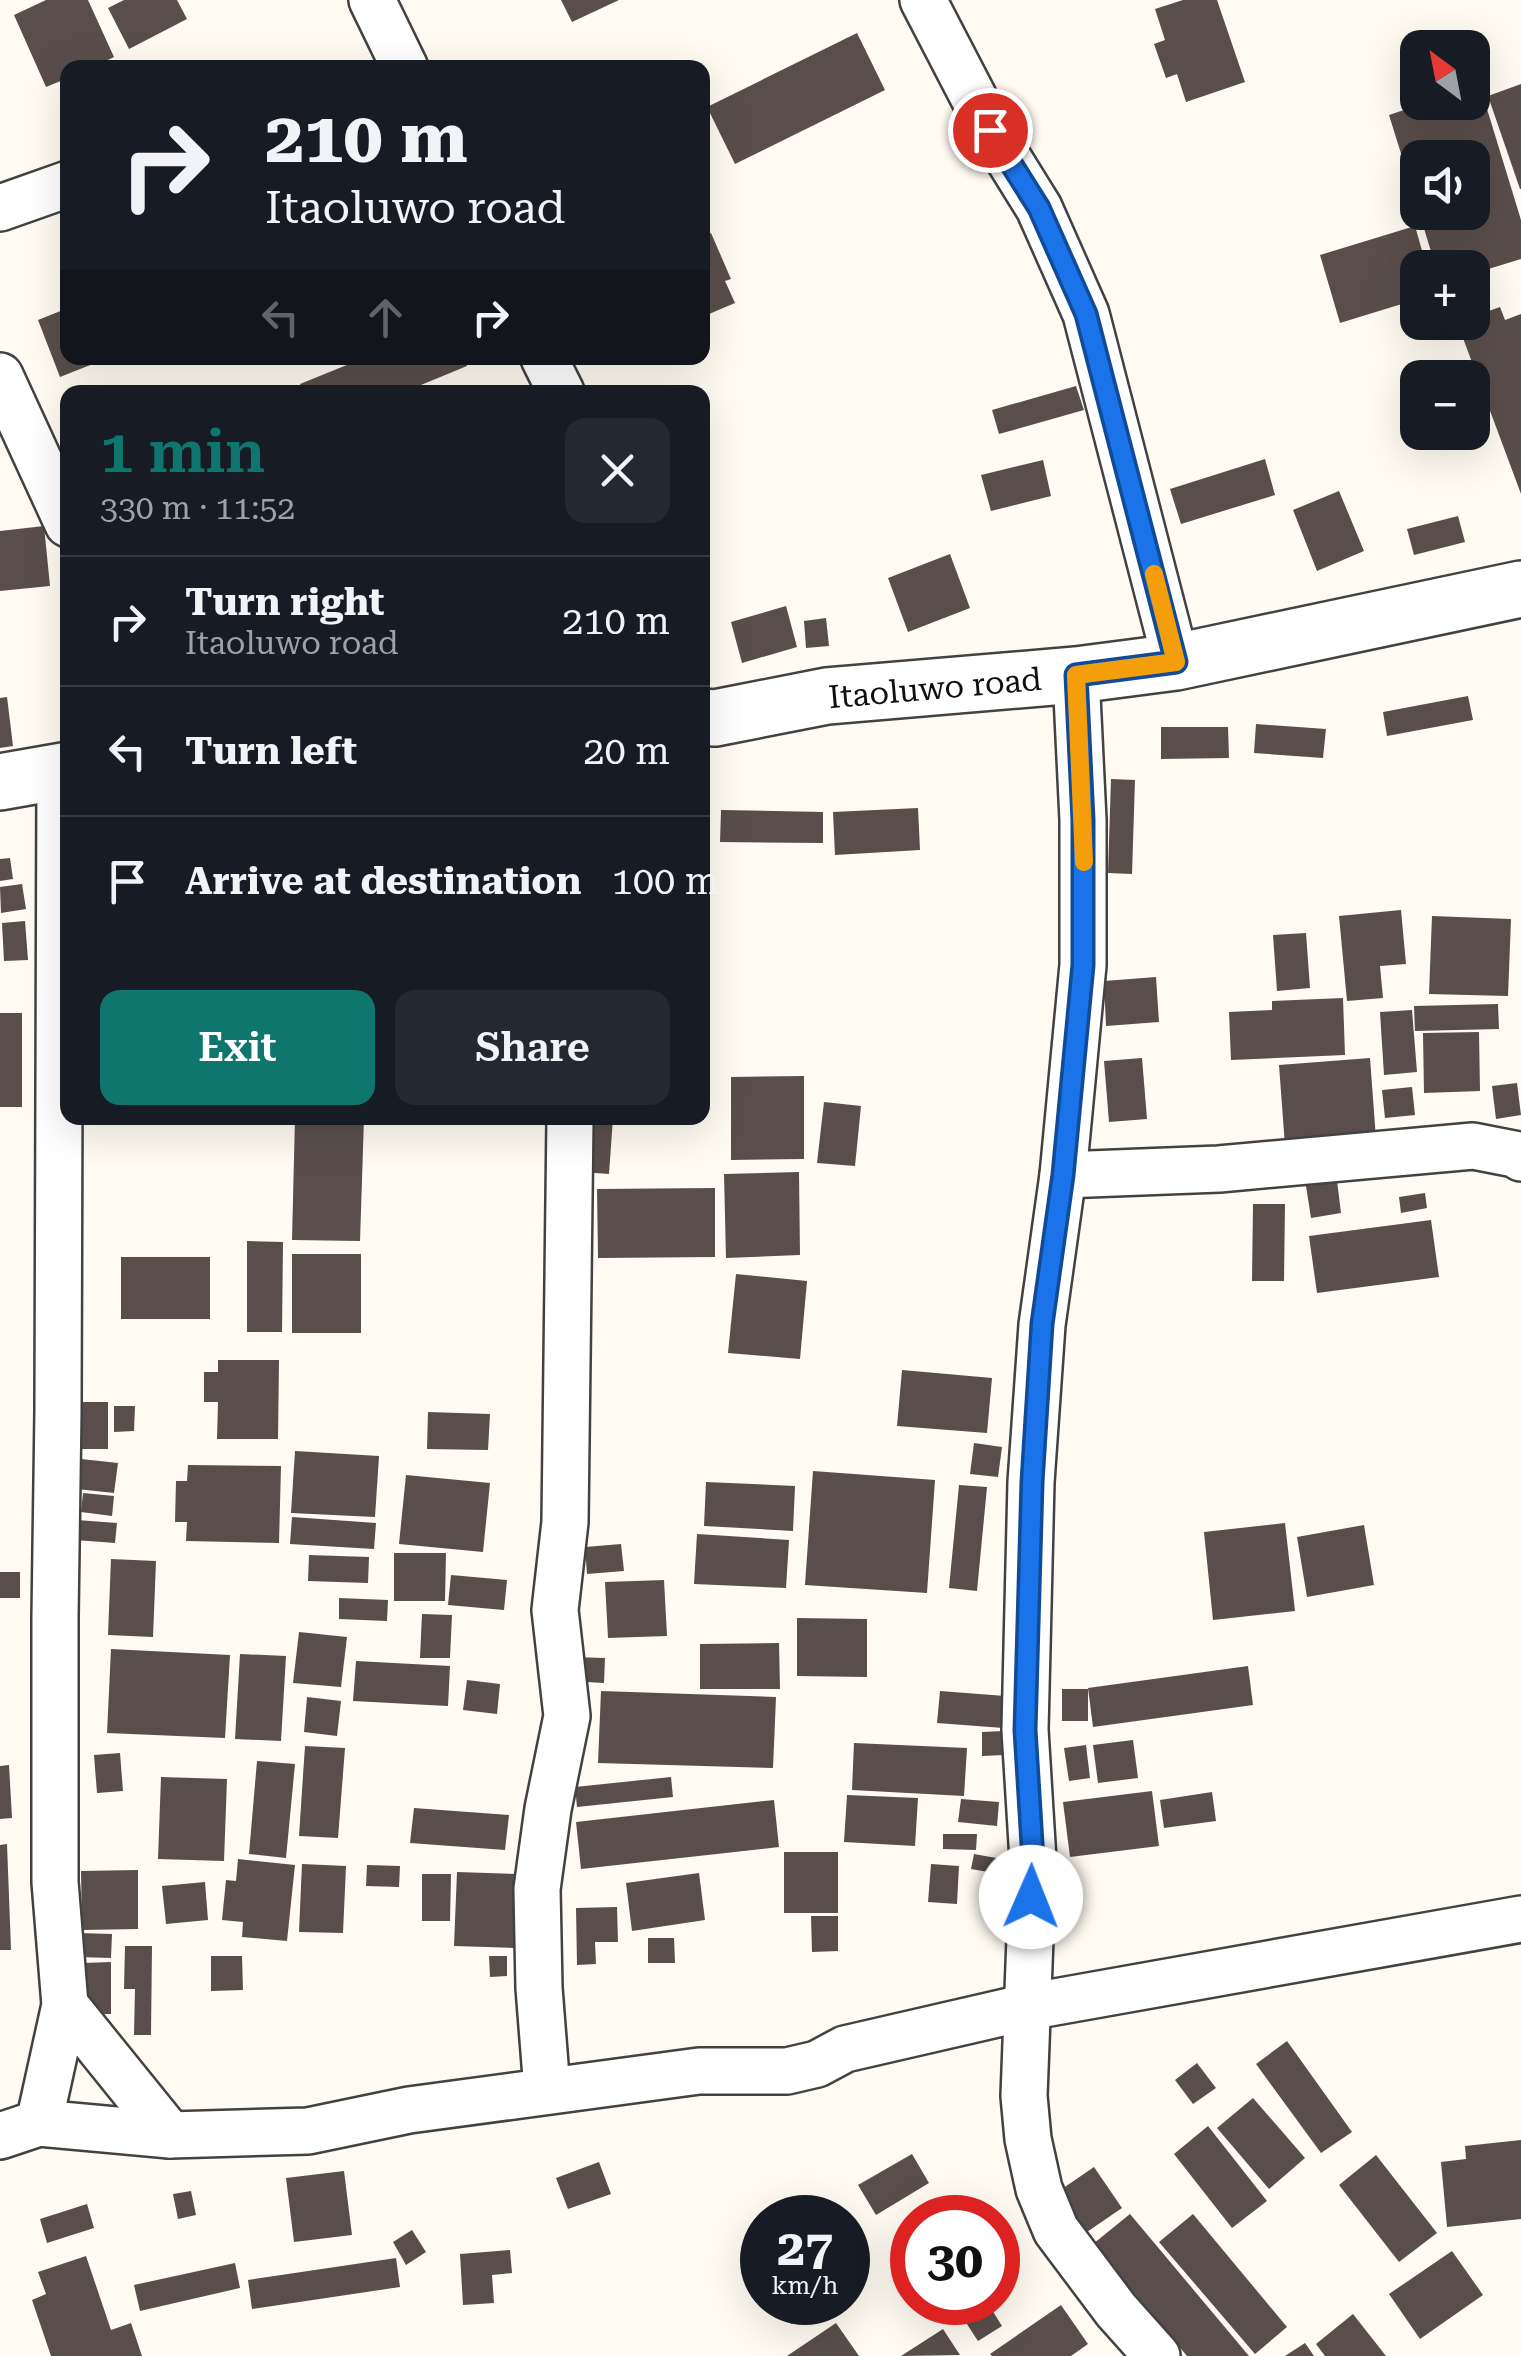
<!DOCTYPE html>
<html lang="en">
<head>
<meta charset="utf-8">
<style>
  :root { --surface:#171b24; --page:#242831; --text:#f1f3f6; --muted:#9ea1a6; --line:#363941; --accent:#0f766e }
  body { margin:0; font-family:"Roboto Serif",serif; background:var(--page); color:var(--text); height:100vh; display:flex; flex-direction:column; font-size:38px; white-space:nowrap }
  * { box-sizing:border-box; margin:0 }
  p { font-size:32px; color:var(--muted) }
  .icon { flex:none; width:55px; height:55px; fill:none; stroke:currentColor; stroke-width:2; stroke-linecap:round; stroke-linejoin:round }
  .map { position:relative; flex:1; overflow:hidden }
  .sheet { position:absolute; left:60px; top:385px; width:650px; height:740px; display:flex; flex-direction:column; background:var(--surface); border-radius:20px; box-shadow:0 10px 40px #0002 }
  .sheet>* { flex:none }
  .hud { position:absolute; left:60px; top:60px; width:650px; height:305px; border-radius:20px; box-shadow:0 10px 40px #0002; background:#171b24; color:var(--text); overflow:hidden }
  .needle { width:65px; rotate:328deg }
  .tools { position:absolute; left:1400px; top:30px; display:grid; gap:20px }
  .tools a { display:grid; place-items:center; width:90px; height:90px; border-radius:20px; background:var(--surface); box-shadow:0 10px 40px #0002; font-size:50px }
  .speed { position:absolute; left:740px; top:2195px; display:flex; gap:20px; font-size:50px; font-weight:700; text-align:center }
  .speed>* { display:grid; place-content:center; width:130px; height:130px; border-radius:50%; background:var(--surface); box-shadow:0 10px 40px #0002; line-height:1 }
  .speed small { font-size:25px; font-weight:400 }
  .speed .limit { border:15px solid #d22; background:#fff; color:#111 }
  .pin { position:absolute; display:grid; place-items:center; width:85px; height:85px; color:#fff; margin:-42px; border:5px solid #fff; border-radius:50%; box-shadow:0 2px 10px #0007 }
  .me { position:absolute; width:110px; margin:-55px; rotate:1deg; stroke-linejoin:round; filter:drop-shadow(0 0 8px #0008) }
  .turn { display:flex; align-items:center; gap:35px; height:210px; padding:0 40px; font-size:45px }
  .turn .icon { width:130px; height:130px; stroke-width:2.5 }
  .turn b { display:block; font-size:70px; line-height:85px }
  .lanes { display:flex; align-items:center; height:95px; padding:0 40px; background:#0003; justify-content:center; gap:50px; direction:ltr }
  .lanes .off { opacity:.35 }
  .round { display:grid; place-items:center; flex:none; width:105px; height:105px; border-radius:20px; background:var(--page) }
  .headline { display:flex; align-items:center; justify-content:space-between; height:170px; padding:0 40px }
  h1 { font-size:60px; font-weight:600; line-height:75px; color:var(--accent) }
  .cta { display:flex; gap:20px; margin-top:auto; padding:20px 40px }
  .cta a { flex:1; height:115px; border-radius:20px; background:var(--accent); color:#fff; font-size:40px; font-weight:600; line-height:115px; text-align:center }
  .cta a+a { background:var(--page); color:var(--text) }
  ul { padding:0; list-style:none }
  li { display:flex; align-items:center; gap:30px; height:130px; padding:0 40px; border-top:2px solid var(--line) }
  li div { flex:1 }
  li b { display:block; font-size:38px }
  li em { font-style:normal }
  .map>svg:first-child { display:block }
</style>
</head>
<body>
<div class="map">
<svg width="1521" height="2356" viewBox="0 0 1521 2356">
  <rect width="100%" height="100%" fill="#fffbf2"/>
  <!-- building -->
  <g fill="#594e4b">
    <path d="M46,0h42l26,57 -23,11h-23v10l-22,9 -32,-72z"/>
    <path d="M124,0h53l10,19 -58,30 -21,-41z"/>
    <path d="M561,0h58l-47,22z"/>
    <path d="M1183,0h34l28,82 -59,20 -9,-28 -11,4 -12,-34 11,-4 -10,-31z"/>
    <path d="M857,33l28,57 -150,74 -28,-57z"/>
    <path d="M1521,84v105h-1l-32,-93z"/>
    <path d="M1480,86l41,134v39l-49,15v-6h-36l-17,-56h53v-54h-54l-1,47 -28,-90 39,-13h44v-13z"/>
    <path d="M1415,226l12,42h-9v31l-78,24 -20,-68z"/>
    <path d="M711,233l20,46 -6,2 10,22 -33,14v-81z"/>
    <path d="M1500,307l5,13 16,-6v180l-64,-172h15v-5z"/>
    <path d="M68,308v50h40l-48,19 -22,-57z"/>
    <path d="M364,358h100l3,8 -63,26h-101l-3,-8z"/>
    <path d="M1076,386l8,24 -85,24 -7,-24z"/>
    <path d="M1265,459l10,36 -94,29 -11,-35z"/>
    <path d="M1043,460l8,36 -60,15 -10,-36z"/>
    <path d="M1339,491l25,60 -47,20 -24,-61z"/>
    <path d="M1458,516l7,26 -51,13 -7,-26z"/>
    <path d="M44,526l6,60 -50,5v-60z"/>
    <path d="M950,554l20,54 -62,24 -20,-54z"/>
    <path d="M786,606l11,41 -55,16 -11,-41z"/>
    <path d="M826,618l3,28 -23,2 -2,-27z"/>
    <path d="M1468,696l5,24 -86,16 -4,-24z"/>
    <path d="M7,697l6,49 -13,2v-50z"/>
    <path d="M1256,724l70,5 -3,29 -69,-5z"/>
    <path d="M1161,727h67l1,31 -68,1z"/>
    <path d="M1111,779l24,1 -3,94 -24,-1z"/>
    <path d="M918,808l2,42 -85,5 -2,-43z"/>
    <path d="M721,810l102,2v31l-103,-1z"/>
    <path d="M10,858l3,21 -13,2v-22z"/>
    <path d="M22,884l4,25 -25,4 -1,-26z"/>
    <path d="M1401,910l5,54 -26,2 3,32 -36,3 -8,-85z"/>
    <path d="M1432,916l79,3 -3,77 -79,-2z"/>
    <path d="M25,921l3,39 -24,1 -2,-38z"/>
    <path d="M1306,933l4,55 -33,3 -4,-56z"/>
    <path d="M1156,977l3,45 -53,4 -2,-45z"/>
    <path d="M1343,998l2,57 -114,5 -2,-48 43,-2v-9z"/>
    <path d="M1498,1004l1,25 -84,2 -1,-25z"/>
    <path d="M1412,1010l5,62 -33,3 -4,-63z"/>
    <rect x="0" y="1013" width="22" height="94"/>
    <path d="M1479,1032l1,59 -56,2 -1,-60z"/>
    <path d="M1142,1058l5,61 -38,3 -5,-61z"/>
    <path d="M1370,1058l6,81 -91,7 -6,-81z"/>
    <path d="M804,1076v83l-73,1v-83z"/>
    <path d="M1517,1083l4,32 -25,4 -4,-33z"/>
    <path d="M1412,1087l3,28 -30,3 -3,-28z"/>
    <path d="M824,1102l37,4 -6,60 -38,-3z"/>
    <path d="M295,1118h69l-4,123 -68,-1z"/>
    <path d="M584,1118h29l-4,56 -28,-2z"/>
    <path d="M799,1172l1,83 -74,3 -2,-84z"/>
    <path d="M1337,1181l4,32 -30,5 -5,-32z"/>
    <path d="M715,1188v69l-117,1 -1,-69z"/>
    <path d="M1425,1193l2,15 -26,5 -2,-16z"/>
    <path d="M1253,1204h32l-1,77h-32z"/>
    <path d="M1431,1220l8,57 -122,16 -8,-57z"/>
    <path d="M247,1241l36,1 -1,90h-35z"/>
    <rect x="292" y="1254" width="69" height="79"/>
    <rect x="121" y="1257" width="89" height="62"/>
    <path d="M736,1274l71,7 -7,78 -72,-6z"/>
    <path d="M218,1360h61l-1,79h-61l1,-37h-14v-30h14z"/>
    <path d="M902,1370l90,8 -5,55 -90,-7z"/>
    <path d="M81,1402h27v47h-28l1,-13h-9v-18l8,-1z"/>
    <path d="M114,1406h21l-1,25 -20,1z"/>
    <path d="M428,1412l62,2 -2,36 -61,-1z"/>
    <path d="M974,1443l28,4 -4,30 -28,-3z"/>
    <path d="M295,1451l84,5 -4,61 -84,-4z"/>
    <path d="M81,1459l37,4 -4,30 -37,-4z"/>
    <path d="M188,1465l93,1 -2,77 -93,-2 1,-19h-12l1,-41h11z"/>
    <path d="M813,1471l122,9 -8,113 -122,-8z"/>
    <path d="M406,1475l84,8 -7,69 -84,-8z"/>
    <path d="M706,1482l89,4 -2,45 -89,-5z"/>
    <path d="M959,1485l28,2 -10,104 -28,-3z"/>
    <path d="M83,1493l31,3 -2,20 -31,-4z"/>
    <path d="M292,1517l84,6 -2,26 -84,-5z"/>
    <path d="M77,1520l40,3 -2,20 -40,-3z"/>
    <path d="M1285,1523l10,88 -82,9 -9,-88z"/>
    <path d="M1364,1525l10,60 -67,12 -10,-60z"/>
    <path d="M697,1534l92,6 -3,48 -92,-4z"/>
    <path d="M621,1544l3,27 -37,3 -2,-27z"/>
    <path d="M394,1553h52l-1,48h-51z"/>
    <path d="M309,1555l60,2 -1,26 -60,-2z"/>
    <path d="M111,1559l45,2 -3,76 -45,-2z"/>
    <rect x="0" y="1572" width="20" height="26"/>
    <path d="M451,1575l56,5 -3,30 -56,-5z"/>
    <path d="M664,1580l3,56 -59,2 -3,-56z"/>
    <path d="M339,1598l49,2 -1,21 -48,-2z"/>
    <path d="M422,1614l30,1 -2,43h-30z"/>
    <path d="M797,1618l70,1v58l-70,-1z"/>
    <path d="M299,1632l48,5 -6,50 -48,-4z"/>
    <path d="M779,1643l1,46h-80v-45z"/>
    <path d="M111,1649l119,6 -5,83 -118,-5z"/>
    <path d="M240,1654l46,2 -5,85 -46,-2z"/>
    <path d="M571,1657l34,1 -1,25 -35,-2z"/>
    <path d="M356,1661l94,5 -2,40 -95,-5z"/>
    <path d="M1248,1666l5,39 -160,22 -5,-39z"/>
    <path d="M467,1680l33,4 -3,30 -34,-4z"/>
    <rect x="1062" y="1689" width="26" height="32"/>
    <path d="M601,1691l175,6 -3,71 -175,-5z"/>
    <path d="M940,1691l65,5 -2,32 -66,-5z"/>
    <path d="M307,1697l34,4 -4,35 -33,-4z"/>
    <path d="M1004,1731v24l-22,1v-24z"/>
    <path d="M1133,1740l5,38 -40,5 -5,-38z"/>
    <path d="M854,1743l113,5 -3,48 -112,-6z"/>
    <path d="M1086,1745l4,33 -21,3 -5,-33z"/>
    <path d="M305,1746l40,2 -7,90 -39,-2z"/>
    <path d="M120,1753l3,38 -26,2 -3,-38z"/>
    <path d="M257,1761l38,3 -9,94 -37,-4z"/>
    <path d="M9,1765l3,53 -12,1v-53z"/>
    <path d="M161,1777l66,2 -3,82 -66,-2z"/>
    <path d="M671,1777l2,20 -96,10 -2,-20z"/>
    <path d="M1152,1791l7,55 -89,11 -7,-55z"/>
    <path d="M1212,1792l4,29 -52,7 -4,-28z"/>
    <path d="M847,1795l71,3 -3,48 -71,-4z"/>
    <path d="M961,1799l38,3 -2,24 -39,-4z"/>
    <path d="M774,1800l5,47 -198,22 -5,-47z"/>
    <path d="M414,1808l95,7 -4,35 -95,-7z"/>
    <path d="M943,1834h34l-1,16 -33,-1z"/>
    <path d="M7,1844l4,106h-11v-105z"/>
    <rect x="784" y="1852" width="54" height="61"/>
    <path d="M974,1854l28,5 -2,15 -29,-5z"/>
    <path d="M238,1859l57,6 -8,76 -45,-4 1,-15 -21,-2 4,-40 10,1z"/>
    <path d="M302,1864l44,2 -3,67 -44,-1z"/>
    <path d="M931,1864l28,2 -2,38 -29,-2z"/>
    <path d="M367,1865l33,1 -1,21 -33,-1z"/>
    <path d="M138,1870v59l-56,1 -1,-59z"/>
    <path d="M457,1872l61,2 -3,74 -61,-2z"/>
    <path d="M699,1873l6,47 -73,11 -6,-48z"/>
    <path d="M422,1874h29l-1,47h-28z"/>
    <path d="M205,1882l3,38 -42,4 -4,-38z"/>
    <path d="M617,1907l1,35h-23l1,22 -19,1 -1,-57z"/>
    <path d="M811,1916h27v35l-26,1z"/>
    <path d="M78,1933l34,1 -1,24 -33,-1z"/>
    <path d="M648,1938h26l1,25h-27z"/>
    <path d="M125,1946h27l-1,89h-17l1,-46h-11z"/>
    <path d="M211,1956h31l1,34 -32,1z"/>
    <path d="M489,1956h18v20l-17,1z"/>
    <path d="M111,1962v52h-28v-51z"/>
    <path d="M1287,2041l65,91 -31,21 -65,-89z"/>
    <path d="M1197,2063l19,25 -23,16 -18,-24z"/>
    <path d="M1253,2098l52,60 -36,31 -52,-61z"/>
    <path d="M1208,2126l59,75 -35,27 -58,-74z"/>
    <path d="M1521,2140v79l-74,8 -6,-65 25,-3 -1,-13z"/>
    <path d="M912,2154l17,29 -53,32 -18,-30z"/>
    <path d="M1376,2155l61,78 -38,29 -60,-77z"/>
    <path d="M599,2162l12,32 -43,15 -12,-31z"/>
    <path d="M1094,2167l28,41 -38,26 -28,-41z"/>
    <path d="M344,2171l8,64 -58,7 -8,-64z"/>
    <path d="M191,2191l5,24 -18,4 -5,-25z"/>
    <path d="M87,2204l7,24 -47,15 -7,-24z"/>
    <path d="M1130,2214l119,142h-62l-94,-112z"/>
    <path d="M1193,2214l94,113 -32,27 -96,-112z"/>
    <path d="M412,2230l14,22 -20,13 -13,-23z"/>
    <path d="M510,2250l2,23 -20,2 2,28 -31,2 -3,-51z"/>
    <path d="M1452,2251l31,44 -63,44 -31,-45z"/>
    <path d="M86,2256l25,74 20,-7 11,33h-91l-19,-56 14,-6 -8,-22z"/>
    <path d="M396,2258l4,29 -148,22 -4,-29z"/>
    <path d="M235,2263l5,25 -100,23 -6,-26z"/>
    <path d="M778,2302h50l-37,22z"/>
    <path d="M961,2302h26l15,24 -24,15 -23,-35z"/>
    <path d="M1061,2305l27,39 -17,12h-79l-2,-2z"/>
    <path d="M1353,2314l33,42h-61l-9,-12z"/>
    <path d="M836,2323l23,33h-72z"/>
    <path d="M943,2329l17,26 -59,1z"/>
    <path d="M1305,2343l9,13h-29z"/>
  </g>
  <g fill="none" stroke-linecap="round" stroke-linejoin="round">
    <!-- minor casing -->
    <g stroke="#424242" stroke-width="50">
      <g id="minor">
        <path d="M372,0l33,68"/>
        <path d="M923,0l67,129 49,79 47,106 90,348"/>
        <path d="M0,208l68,-24"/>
        <path d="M544,358l17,34"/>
        <path d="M0,376l68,148"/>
        <path d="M1076,675l7,145v145l-20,210 -21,150 -11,157 -6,248 8,130 -9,236 4,43 11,50 17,41 60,80 41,46"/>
        <path d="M1063,1175l156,-6 254,-23 46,9 2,3"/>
        <path d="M65,2005l105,130"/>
        <path d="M547,2090l-8,-102 -2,-99 11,-80 19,-93 -12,-106 10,-88 5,-404"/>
        <path d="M39,2123l26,-118 -10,-123v-266l3,-205 2,-638"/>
        <path d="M0,2136l39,-13 131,12 138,-4 101,-21 290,-39h88l30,-7 28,-15 182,-42 494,-88"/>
      </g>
    </g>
    <!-- tertiary casing -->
    <g stroke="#424242" stroke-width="60">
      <g id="tertiary">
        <path d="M702,717l13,1 112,-22 249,-21 100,-13 345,-73"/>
        <path d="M0,782l68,-12"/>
      </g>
    </g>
    <!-- minor -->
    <use href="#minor" stroke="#fff" stroke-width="45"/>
    <!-- tertiary -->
    <use href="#tertiary" stroke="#fff" stroke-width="55"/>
  </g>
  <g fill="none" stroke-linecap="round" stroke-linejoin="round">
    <!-- route casing -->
    <g stroke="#114b97" stroke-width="25">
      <path id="route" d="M990,130l49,78 47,106 90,348 -100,13 7,145v145l-20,210 -21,149 -10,158 -7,248 8,130 -2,37"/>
    </g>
    <!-- route -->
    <use href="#route" stroke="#1a73e8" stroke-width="18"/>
    <!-- slow -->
    <path stroke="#f59e0b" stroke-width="18" d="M1084,862l-8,-187 100,-13 -22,-88"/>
  </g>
  <g text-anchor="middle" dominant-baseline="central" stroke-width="10" stroke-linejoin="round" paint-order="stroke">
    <!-- street labels -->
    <g font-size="32" fill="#0f0f0f" stroke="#fff">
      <text transform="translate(935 688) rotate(-5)">Itaoluwo road</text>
    </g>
  </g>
</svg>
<div class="tools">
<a><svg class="needle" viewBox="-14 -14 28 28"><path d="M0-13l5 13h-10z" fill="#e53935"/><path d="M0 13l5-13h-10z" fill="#9ea1a6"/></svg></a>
<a><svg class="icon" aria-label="sound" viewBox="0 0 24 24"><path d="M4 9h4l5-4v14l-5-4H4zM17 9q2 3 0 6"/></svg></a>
<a>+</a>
<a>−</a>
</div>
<div class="speed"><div>27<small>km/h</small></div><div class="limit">30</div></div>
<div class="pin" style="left:990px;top:130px;background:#d93025"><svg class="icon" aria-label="arrive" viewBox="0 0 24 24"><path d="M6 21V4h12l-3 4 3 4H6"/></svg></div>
<svg class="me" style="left:1031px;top:1897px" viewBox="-20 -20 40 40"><circle r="19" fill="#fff"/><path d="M0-13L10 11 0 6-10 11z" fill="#1a73e8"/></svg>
<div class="hud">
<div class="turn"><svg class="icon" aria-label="right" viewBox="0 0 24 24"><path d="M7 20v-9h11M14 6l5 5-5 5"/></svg><div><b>210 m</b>Itaoluwo road</div></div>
<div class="lanes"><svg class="icon off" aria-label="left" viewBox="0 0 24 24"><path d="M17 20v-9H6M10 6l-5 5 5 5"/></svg><svg class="icon off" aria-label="ahead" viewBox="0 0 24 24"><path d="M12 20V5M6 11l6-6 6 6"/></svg><svg class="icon" aria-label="right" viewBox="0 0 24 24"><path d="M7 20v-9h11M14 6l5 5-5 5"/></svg></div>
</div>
<section class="sheet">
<div class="headline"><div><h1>1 min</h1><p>330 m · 11:52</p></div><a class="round"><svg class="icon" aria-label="close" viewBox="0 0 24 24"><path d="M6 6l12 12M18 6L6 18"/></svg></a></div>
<ul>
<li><svg class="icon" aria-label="right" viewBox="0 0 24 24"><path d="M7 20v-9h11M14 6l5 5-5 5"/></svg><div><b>Turn right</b><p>Itaoluwo road</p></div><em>210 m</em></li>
<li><svg class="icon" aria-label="left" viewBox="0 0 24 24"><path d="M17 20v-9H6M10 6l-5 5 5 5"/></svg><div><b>Turn left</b></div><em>20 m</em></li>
<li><svg class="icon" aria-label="arrive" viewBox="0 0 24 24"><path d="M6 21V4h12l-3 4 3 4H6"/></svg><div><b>Arrive at destination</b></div><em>100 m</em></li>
</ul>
<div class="cta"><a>Exit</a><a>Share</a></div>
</section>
</div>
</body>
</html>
